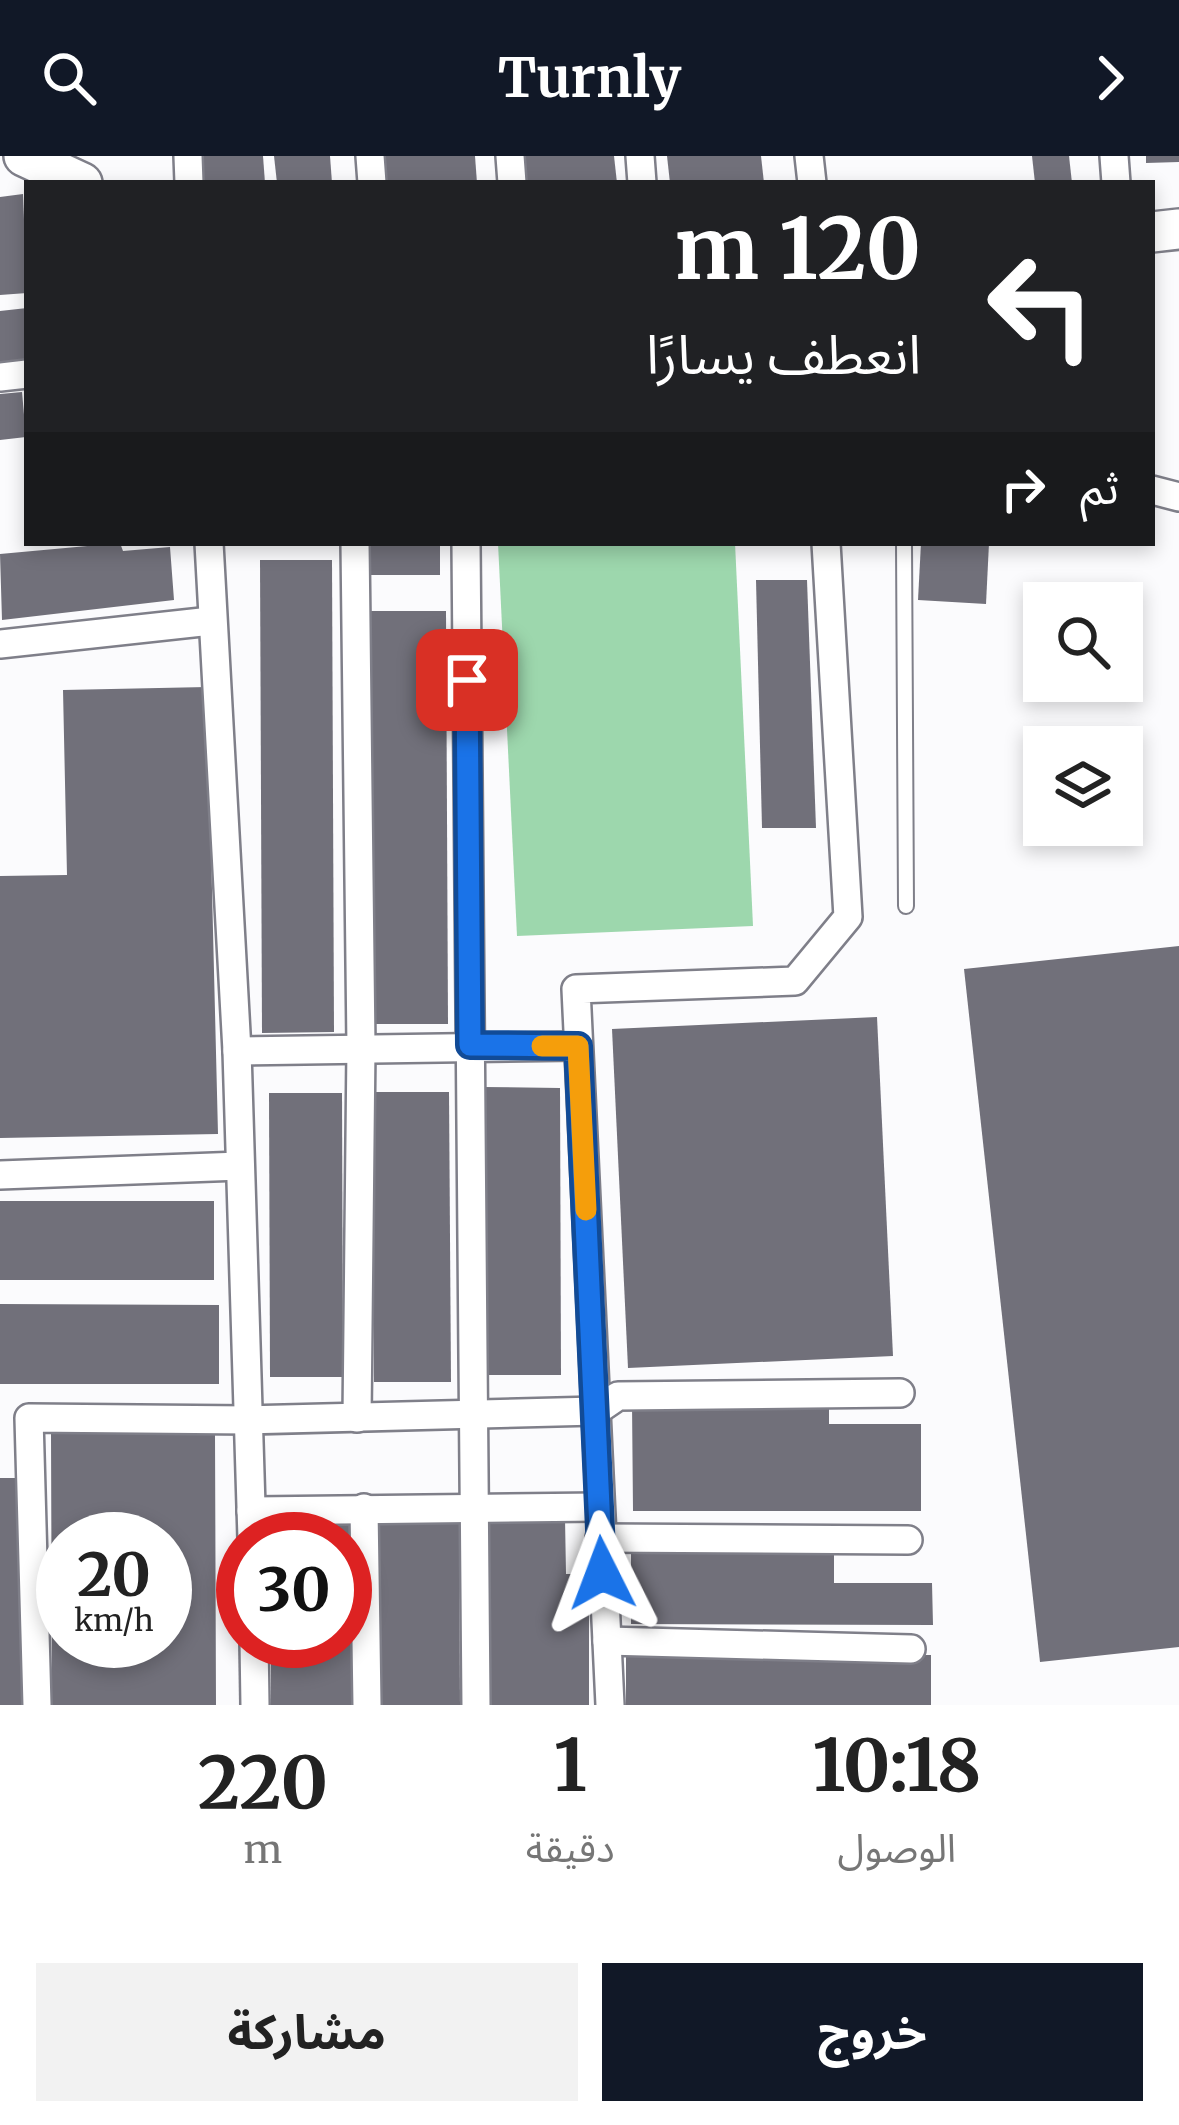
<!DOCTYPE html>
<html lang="ar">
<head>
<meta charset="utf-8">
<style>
  :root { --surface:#fff; --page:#f2f2f2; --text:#222; --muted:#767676; --accent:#111827 }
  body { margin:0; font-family:Merriweather,"Noto Sans Arabic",serif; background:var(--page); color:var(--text); direction:rtl; height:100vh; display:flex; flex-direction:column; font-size:45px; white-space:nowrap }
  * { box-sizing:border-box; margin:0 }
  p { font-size:39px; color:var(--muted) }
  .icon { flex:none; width:66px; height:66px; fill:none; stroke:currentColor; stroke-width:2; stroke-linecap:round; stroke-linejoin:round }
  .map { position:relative; height:1549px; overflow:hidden; direction:ltr }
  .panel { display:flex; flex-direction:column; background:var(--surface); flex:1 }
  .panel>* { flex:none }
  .top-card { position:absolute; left:24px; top:24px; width:1131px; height:366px; border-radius:0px; box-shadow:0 6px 18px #0003; direction:rtl; background:#202124; color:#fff; overflow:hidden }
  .buttons { position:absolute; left:1023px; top:426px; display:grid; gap:24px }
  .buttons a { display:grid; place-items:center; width:120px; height:120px; border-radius:0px; background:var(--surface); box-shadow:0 6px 18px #0003; font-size:60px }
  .speed { position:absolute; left:36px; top:1356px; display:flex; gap:24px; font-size:60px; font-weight:700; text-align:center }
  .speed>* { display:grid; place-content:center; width:156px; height:156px; border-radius:50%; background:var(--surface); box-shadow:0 6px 18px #0003; line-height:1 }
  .speed small { font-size:30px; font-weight:400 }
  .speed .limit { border:18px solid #d22; background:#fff; color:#111 }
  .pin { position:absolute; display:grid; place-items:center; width:102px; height:102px; color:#fff; margin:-51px; border-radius:24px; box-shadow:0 6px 18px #0006 }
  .me { position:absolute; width:132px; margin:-66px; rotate:357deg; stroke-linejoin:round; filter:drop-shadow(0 0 9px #0008) }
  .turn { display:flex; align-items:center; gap:42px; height:252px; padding:0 36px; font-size:54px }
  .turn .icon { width:156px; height:156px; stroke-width:2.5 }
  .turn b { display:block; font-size:84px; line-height:102px }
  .then { display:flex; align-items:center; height:114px; padding:0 36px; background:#0003; gap:24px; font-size:45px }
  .eta { display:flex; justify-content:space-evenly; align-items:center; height:204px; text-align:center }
  .eta b { font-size:72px; font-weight:700; line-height:84px }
  .cta { display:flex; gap:24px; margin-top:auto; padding:24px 36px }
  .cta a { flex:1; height:138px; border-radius:0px; background:var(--accent); color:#fff; font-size:48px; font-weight:700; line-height:138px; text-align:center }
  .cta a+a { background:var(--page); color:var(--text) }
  header { display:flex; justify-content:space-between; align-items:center; height:156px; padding:0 36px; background:var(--accent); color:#fff; font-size:54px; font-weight:700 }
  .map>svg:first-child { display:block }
</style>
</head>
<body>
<header><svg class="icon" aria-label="forward" viewBox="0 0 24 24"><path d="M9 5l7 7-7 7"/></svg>Turnly<svg class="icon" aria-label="search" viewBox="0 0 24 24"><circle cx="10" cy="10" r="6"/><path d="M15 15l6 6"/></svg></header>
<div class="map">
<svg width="1179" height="1549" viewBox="0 0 1179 1549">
  <rect width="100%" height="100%" fill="#fbfbfd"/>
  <!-- green -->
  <path fill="#9dd7ad" d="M498,387h237l18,383 -236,10z"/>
  <!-- building -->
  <g fill="#71707a" fill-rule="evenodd">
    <path d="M198,0h65l2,27h-66z"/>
    <path d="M274,0h56l2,27h-55z"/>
    <path d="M380,0h95l2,27h-95z"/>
    <path d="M521,0h93l3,27h-94z"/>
    <path d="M667,0h94l3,27h-94z"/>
    <path d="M1032,0h37l3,27h-37z"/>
    <path d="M1146,0h33v6l-33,1z"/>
    <path d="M23,38l4,99 -27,2v-98z"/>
    <path d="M27,152v58l-27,2v-57z"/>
    <path d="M22,236l4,45 -26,3v-46z"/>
    <path d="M120,387l3,8 47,-4 4,53 -172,20 -2,-66z"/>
    <rect x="370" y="387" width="70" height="32"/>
    <path d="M921,387h68l-3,61 -68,-4z"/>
    <path d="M260,404h72l2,472 -72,1z"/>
    <path d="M756,424h51l9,248h-54z"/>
    <path d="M369,455h77l2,413h-77z"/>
    <path d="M207,531l11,447 -218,4v-262l67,-1 -4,-185z"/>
    <path d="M1179,790v701l-139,15 -76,-693z"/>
    <path d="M877,861l16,339 -265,12 -16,-339z"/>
    <path d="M483,931l77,1 1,287h-77z"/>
    <path d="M373,936h76l2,290h-77z"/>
    <path d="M269,937h73l1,284h-73z"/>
    <rect x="0" y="1045" width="214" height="79"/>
    <path d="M0,1148l219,1v79h-219z"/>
    <path d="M632,1247h197v21h92v87h-288z"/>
    <path d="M51,1278h164l1,271h-164zM63,1383h102v102h-102z"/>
    <path d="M0,1322h21l1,227h-22z"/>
    <path d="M377,1361h82l1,188h-82z"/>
    <path d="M487,1362h78l1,56h23v131h-102z"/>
    <path d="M270,1364h86v185h-85v-64h74v-102h-75z"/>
    <path d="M631,1390h203v37h98l1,42 -302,-1z"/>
    <rect x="626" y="1499" width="305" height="50"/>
  </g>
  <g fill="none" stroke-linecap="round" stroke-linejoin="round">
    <!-- lane casing -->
    <g stroke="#7f7f89" stroke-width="18">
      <path id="lane" d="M904,387l2,363"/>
    </g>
    <!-- street casing -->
    <g stroke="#7f7f89" stroke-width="32">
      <g id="street">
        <path d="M188,0l1,27"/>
        <path d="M370,0l2,27"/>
        <path d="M510,0l2,27"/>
        <path d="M640,0l2,27"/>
        <path d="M809,0l3,27"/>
        <path d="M1114,0l2,27"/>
        <path d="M0,221l27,-3"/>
        <path d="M1152,334l27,7"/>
        <path d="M209,387l28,508 15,488"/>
        <path d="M355,387l6,504 -4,371"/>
        <path d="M466,387l10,1162"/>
        <path d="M0,488l211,-23"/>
        <path d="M237,895l341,-5"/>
        <path d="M0,1019l240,-9"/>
        <path d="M364,1352l3,197"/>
        <path d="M251,1355l348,-4"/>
        <path d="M600,1382l308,2"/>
        <path d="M254,1485l1,64"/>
        <path d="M607,1485l304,8"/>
        <path d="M37,1549l-8,-287 220,2 347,-9 22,-15 282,-3"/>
        <path d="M610,1549l-34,-716 219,-8 53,-64 -22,-374"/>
      </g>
    </g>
    <!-- secondary casing -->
    <g stroke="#7f7f89" stroke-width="44">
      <g id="secondary">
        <path d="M24,0l58,27"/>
        <path d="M1152,76l27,-3"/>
      </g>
    </g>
    <!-- lane -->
    <use href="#lane" stroke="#fff" stroke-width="14"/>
    <!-- street -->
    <use href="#street" stroke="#fff" stroke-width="27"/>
    <!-- secondary -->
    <use href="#secondary" stroke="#fff" stroke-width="39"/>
  </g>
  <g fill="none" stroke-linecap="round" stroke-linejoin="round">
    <!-- route casing -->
    <g stroke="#114b97" stroke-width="30">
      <path id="route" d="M467,524l3,365 108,1 24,527"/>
    </g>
    <!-- route -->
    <use href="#route" stroke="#1a73e8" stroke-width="21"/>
    <!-- slow -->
    <path stroke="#f59e0b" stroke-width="21" d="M542,890h36l8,164"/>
  </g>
</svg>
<div class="buttons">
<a><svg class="icon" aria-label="search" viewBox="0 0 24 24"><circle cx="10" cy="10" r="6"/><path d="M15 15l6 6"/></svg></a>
<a><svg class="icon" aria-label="layers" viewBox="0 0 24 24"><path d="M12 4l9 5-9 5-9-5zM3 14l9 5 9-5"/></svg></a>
</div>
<div class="speed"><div>20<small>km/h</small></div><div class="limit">30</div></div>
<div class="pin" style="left:467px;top:524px;background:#d93025"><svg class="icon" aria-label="arrive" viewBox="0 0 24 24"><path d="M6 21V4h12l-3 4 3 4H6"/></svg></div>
<svg class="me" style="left:602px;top:1417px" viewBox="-20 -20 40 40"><path d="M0-17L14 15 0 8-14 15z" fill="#1a73e8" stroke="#fff" stroke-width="4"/></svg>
<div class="top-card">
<div class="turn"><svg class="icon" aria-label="left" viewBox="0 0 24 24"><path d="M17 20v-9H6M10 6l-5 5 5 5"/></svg><div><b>120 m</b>انعطف يسارًا</div></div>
<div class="then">ثم<svg class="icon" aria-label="right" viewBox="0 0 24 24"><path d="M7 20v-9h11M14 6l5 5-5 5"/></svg></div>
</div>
</div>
<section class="panel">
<div class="eta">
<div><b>10:18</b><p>الوصول</p></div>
<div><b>1</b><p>دقيقة</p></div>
<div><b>220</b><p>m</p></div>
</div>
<div class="cta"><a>خروج</a><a>مشاركة</a></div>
</section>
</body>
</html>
